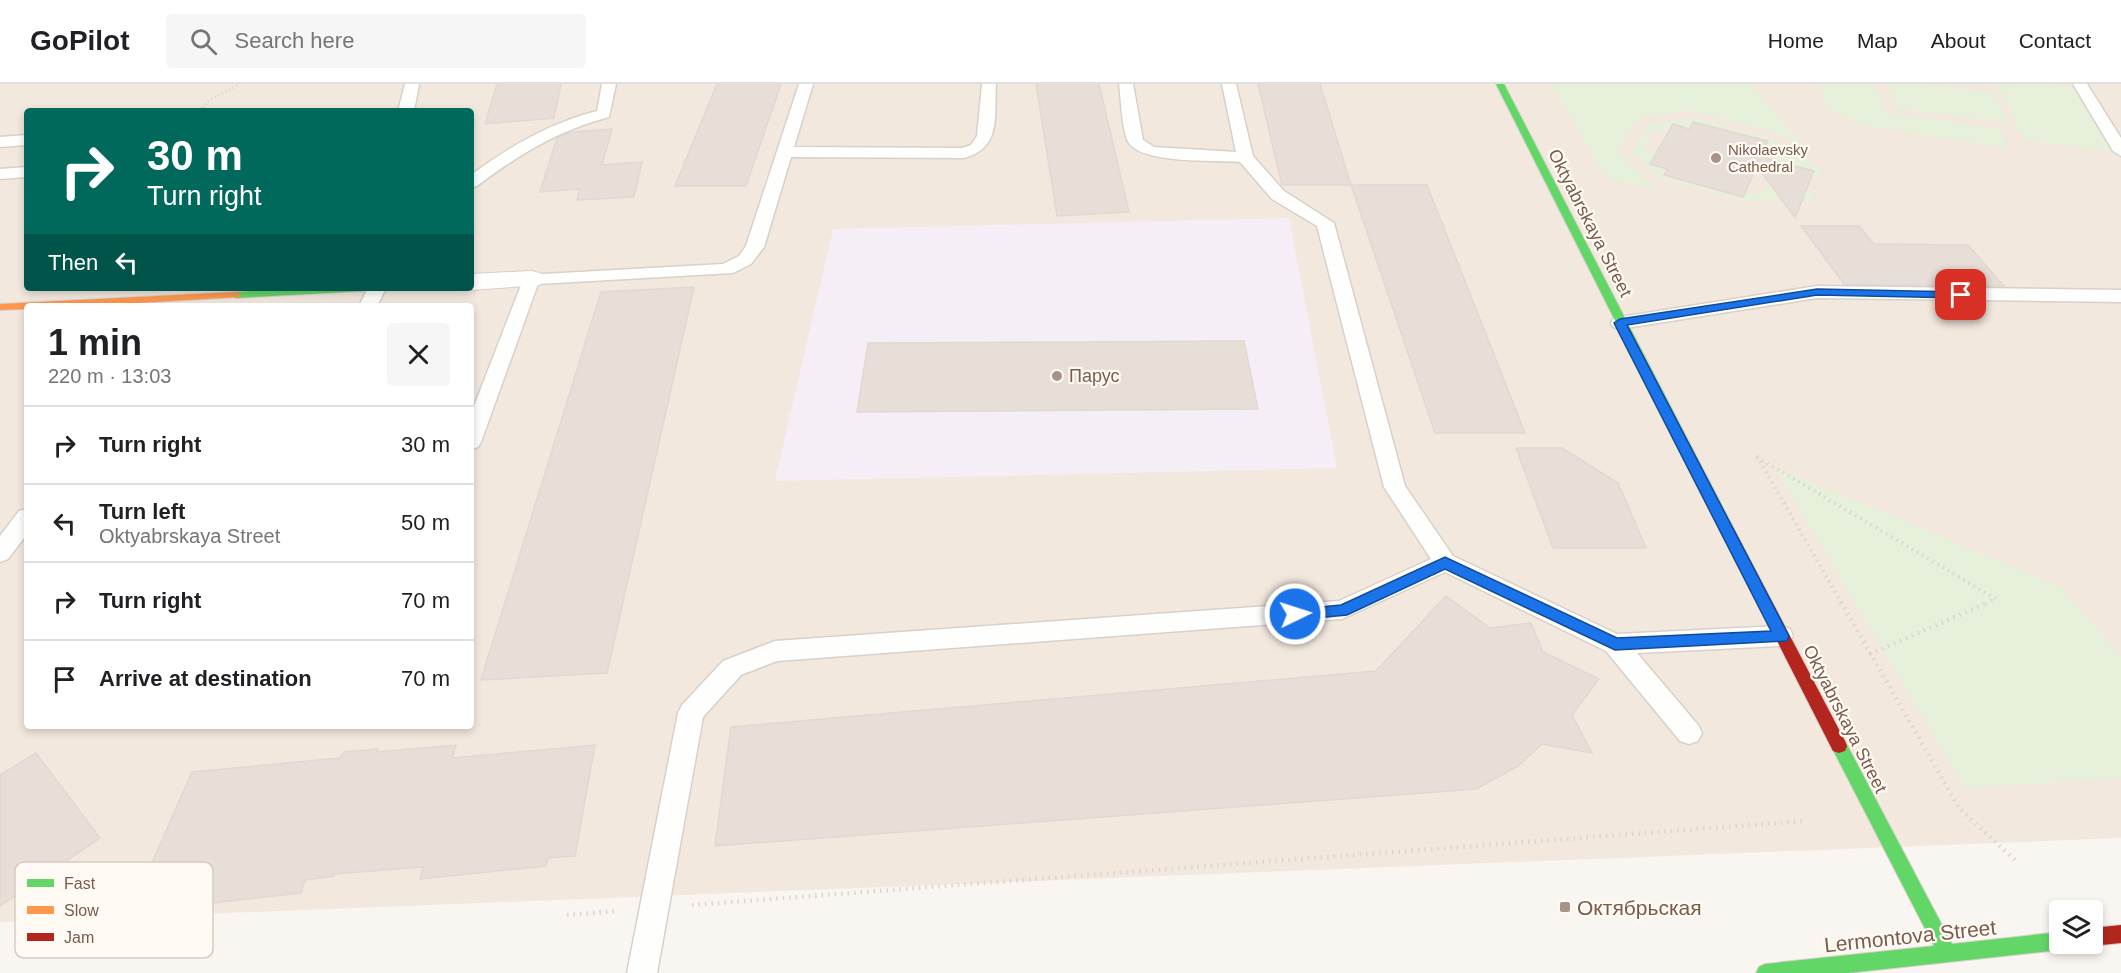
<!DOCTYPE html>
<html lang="en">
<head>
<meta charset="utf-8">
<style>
  :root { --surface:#fff; --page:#f6f6f6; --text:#202124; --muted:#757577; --line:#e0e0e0 }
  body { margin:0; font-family:Helvetica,sans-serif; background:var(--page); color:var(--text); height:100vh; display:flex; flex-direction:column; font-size:22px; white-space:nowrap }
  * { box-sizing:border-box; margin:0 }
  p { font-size:20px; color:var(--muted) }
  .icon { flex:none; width:33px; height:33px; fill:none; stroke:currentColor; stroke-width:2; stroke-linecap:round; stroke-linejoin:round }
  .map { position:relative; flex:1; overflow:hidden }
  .side { position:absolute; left:24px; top:219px; width:450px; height:426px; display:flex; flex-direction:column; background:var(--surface); border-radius:6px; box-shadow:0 3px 9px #0003 }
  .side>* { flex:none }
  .banner { position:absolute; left:24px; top:24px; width:450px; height:183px; border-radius:6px; box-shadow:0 3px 9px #0003; background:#00695c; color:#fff; overflow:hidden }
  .buttons { position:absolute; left:2049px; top:816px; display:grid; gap:12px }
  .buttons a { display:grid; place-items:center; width:54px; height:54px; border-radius:6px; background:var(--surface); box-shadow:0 3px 9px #0003; font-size:30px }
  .pin { position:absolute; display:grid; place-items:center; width:51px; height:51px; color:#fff; margin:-26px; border-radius:12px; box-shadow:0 3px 9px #0006 }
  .me { position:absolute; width:66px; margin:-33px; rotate:86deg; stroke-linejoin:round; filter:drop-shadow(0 0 4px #0008) }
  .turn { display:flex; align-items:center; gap:21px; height:126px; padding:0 24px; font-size:27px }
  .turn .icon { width:78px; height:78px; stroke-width:2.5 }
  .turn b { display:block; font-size:42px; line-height:51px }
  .then { display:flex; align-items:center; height:57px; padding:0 24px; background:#0003; gap:12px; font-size:22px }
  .round { display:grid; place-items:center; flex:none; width:63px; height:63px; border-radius:6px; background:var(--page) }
  .headline { display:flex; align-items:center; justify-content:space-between; height:102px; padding:0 24px }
  h1 { font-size:36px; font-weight:700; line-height:45px }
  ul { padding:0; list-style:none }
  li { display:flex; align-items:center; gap:18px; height:78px; padding:0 24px; border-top:2px solid var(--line) }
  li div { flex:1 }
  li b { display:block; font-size:22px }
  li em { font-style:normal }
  header { display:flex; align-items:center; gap:36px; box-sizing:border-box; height:84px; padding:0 30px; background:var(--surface); border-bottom:2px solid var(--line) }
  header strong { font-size:28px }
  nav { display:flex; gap:33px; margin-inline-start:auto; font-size:21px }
  .search { width:420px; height:54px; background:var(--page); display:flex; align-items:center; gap:15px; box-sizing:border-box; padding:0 21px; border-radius:6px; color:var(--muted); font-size:22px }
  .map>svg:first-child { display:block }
</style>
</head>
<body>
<header>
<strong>GoPilot</strong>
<div class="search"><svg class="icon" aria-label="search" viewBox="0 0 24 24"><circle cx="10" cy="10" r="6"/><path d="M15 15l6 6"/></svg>Search here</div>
<nav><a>Home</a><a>Map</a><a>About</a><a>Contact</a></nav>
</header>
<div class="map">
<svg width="2121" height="889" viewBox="0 0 2121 889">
  <rect width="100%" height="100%" fill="#f9f5f0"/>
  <!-- residential -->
  <path fill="#f2e8de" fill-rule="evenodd" d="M0,0h2121v754l-2121,84zM27,27h444v177h-444zM27,222h444v420h-444z"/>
  <!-- education -->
  <path fill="#f6eef6" d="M1289,134l48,250 -562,13 58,-252z"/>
  <!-- green -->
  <g fill="#e7f0db">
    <path d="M1551,0h200l53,64 -28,-15 -85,-23 -53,8 -21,33 40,39 -51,-13z"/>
    <path d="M1821,0h54l11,29 115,16 6,19 -142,-23 -38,-17z"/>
    <path d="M1888,0h32l74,9 14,30 -112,-15z"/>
    <path d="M1998,0h50l27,4 37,64 -88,-12z"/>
    <path d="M1692,34l79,21 51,31 -3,8 -7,-2 1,-5 -37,-10 3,-8 -14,-4 2,-8 -74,-19 -4,7 -16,-5 -5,8 -14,-3 -12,21 13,5 -4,9 16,5 -3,6 97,20 5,-10 38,11 3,-6 7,2 -3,8 -68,1 -85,-24 -26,-25 17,-28z"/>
    <path d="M1774,382l287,121 60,69v122l-156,10z"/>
  </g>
  <!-- building -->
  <g fill="#e6ded7" stroke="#e2d8d2" stroke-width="1.5">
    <path d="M497,0h64l-7,34 -69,6z"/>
    <path d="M717,0h64l-35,102h-71z"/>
    <path d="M1036,0h63l30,128 -72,4z"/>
    <path d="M1258,0h62l31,101h-69z"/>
    <path d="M1693,38l75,19 -7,16 53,14 -19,47 -38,-52 -14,31 -79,-22 3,-6 -17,-5 23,-40 16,5z"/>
    <path d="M612,45l-10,36 40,-3 -8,35 -57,3 3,-11 -40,3 17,-54 15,-6z"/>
    <path d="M1351,101h76l98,248h-90z"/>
    <path d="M1801,142h58l15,18 94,1 36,41 -160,-2z"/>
    <path d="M694,203l-87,386 -126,7 120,-388z"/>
    <path d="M1244,257l14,68 -401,3 11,-69z"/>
    <path d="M1516,364h46l56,35 28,65h-93z"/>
    <path d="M1446,512l44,32 41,-5 12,29 56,27 -27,36 20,38 -50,-9 -25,23 -41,22 -761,57 16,-119 645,-56z"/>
    <path d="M456,661l-4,13 143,-13 -20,111 -27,2 -2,8 -126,13 3,-12 -89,7v2l-29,4 -4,13 -97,11 -47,5 5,-13 -26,3 56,-127 148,-14 4,-6 34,-3 -1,3z"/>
    <path d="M36,669l64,85 -100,68v-131z"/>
  </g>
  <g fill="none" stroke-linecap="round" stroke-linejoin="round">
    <!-- lane casing -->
    <g stroke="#d7d1cb" stroke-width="3">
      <g id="lane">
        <path d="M405,0h14l-5,27h-16z"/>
        <path d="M602,0h14l-7,33c-50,13 -91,38 -132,69l-6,2v-13c39,-29 79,-52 126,-64z"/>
        <path d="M799,0h14l-19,63 168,1 9,-3 6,-9 5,-52h14c-2,32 6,64 -32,74l-173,-1 -27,90 -13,17 -18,9 -195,11 -57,158 -3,5 -7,2v-35l54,-139 198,-11 16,-8 7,-10z"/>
        <path d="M1119,0h14l10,56 11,7 82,5 -14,-68h14l17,72 31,35 50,32 71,263 48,70 164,78 164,-8 9,3 3,7 -3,7 -9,3 -144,7 61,72 4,8 -4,8 -9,3 -9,-3 -74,-90 -161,-79 -103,47 -565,42 -36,14 -38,42 -46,256h-30l51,-260 4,-8 41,-44 52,-20 564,-40 92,-42 -47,-72 -67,-261 -45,-27 -32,-37c-24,-2 -97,2 -111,-19 -7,-10 -8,-45 -10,-59z"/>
        <path d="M2073,0h14l34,54v18l-8,-5z"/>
        <path d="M27,51v10l-27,2v-10z"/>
        <path d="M27,83v10l-27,2v-10z"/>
        <path d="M1817,202l304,4v12l-304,-4 -197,31 -7,-2 -2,-4 2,-4 7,-2z"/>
        <path d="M368,204h18l-9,18h-18z"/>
        <path d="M27,425v25l-19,25 -8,3v-26l19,-25z"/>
      </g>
    </g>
    <!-- street casing -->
    <g stroke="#d7d1cb" stroke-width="2">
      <path id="street" d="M531,187l9,2 4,6 -4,6 -69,5 -8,-2h8v-14z"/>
    </g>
    <!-- fast casing -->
    <g stroke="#d9d2cb" stroke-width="2">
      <g id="fast">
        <path d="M1496,0h8l230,445 -2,4 -5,1 -7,-5z"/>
        <path d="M303,204h65l-5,3 -127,7 -6,-3 6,-3z"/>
        <path d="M1839,655l6,2 107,203 108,-12v12h8l-2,3 -6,3 -212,23h-92l3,-6 6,-3 169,-18 -103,-200 2,-5z"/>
      </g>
    </g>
    <!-- slow casing -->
    <g stroke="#d9d2cb" stroke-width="2">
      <path id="slow" d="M236,208l6,3 -2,2 -153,9h-60v3l-27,1v-6z"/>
    </g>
    <!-- jam casing -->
    <g stroke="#d9d2cb" stroke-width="2">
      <g id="jam">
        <path d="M1727,440l7,5 111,212 2,5 -2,5 -6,2 -6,-2 -113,-222z"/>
        <path d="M2121,841v18l-29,3 -5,-2h5v-16z"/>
      </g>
    </g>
    <!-- path-far2 -->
    <path stroke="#dcd5d0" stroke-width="3" stroke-dasharray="1 3" stroke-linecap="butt" d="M201,27l8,-11 31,-16"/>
    <!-- path-far1 -->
    <g stroke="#dcd5d0" stroke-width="4" stroke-dasharray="1.5 4.5" stroke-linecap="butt">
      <path d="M1757,372l85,148"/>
      <path d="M1757,373l239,142 -11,5"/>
    </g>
    <!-- path -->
    <g stroke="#dcd5d0" stroke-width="4.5" stroke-dasharray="1.5 5" stroke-linecap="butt">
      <path d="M1841,518l118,206 58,54"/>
      <path d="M1870,570l119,-52"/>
      <path d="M692,821l1112,-84"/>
      <path d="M567,831l48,-4"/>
    </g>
    <!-- lane -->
    <use href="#lane" fill="#fefefd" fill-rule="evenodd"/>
    <!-- street -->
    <use href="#street" fill="#fefefd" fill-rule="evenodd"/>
    <!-- fast -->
    <use href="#fast" fill="#63d668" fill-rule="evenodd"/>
    <!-- slow -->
    <use href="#slow" fill="#ff974d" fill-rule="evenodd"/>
    <!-- jam -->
    <use href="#jam" fill="#b3261e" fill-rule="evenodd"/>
  </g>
  <!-- route -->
  <path fill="#1a73e8" stroke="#114b97" stroke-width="1.5" d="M1817,205l144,3 6,3 -6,3 -144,-3 -190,30 162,311 -2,5 -172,9 -170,-81 -98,46 -52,5 -5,-2 -2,-4 2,-4 51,-5 104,-48 172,81 154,-7 -157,-308 6,-4z"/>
  <!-- markers -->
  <g fill="#a69286" stroke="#fffaf3" stroke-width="2">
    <circle cx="1716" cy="74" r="6"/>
    <circle cx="1057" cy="292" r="6"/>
    <rect x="1559" y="817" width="12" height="12" rx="3"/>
  </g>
  <g text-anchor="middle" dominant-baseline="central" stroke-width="4.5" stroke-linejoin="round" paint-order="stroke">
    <!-- far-poi labels -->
    <g font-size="15" fill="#7a5c4d" stroke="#fffaf3" text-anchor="start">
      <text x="1728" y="65">Nikolaevsky<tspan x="1728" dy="17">Cathedral</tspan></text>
    </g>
    <!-- street labels -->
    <g font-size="18" fill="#7a5c4d" stroke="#fffaf3">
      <text transform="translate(1590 139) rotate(63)">Oktyabrskaya Street</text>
      <text transform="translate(1845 635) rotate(63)">Oktyabrskaya Street</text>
    </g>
    <!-- poi labels -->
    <g font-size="18" fill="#7a5c4d" stroke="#fffaf3" text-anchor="start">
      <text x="1069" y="292">Парус</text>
    </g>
    <!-- near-poi labels -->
    <g font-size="21" fill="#7a5c4d" stroke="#fffaf3" text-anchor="start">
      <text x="1577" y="823">Октябрьская</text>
    </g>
    <!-- near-street labels -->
    <g font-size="21" fill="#7a5c4d" stroke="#fffaf3">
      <text transform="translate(1910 852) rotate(-6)">Lermontova Street</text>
    </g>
  </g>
  <!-- legend -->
  <rect x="15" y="778" width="198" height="96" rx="9" fill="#fffaf3" stroke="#d7cbc1" stroke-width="1.5"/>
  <rect x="27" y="795" width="27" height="8" fill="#63d668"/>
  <rect x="27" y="822" width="27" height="8" fill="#ff974d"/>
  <rect x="27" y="849" width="27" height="8" fill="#b3261e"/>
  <g font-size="16" fill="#7a5c4d">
    <text x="64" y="805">Fast</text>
    <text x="64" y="832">Slow</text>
    <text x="64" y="859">Jam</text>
  </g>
</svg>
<div class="buttons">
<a><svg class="icon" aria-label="layers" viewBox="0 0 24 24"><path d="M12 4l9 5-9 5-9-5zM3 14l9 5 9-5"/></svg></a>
</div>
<div class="pin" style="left:1961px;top:211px;background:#d93025"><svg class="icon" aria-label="arrive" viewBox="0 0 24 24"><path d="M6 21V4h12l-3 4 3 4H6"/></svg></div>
<svg class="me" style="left:1295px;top:530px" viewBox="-20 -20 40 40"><circle r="17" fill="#1a73e8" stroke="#fff" stroke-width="3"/><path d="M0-11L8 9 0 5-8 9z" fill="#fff"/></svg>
<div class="banner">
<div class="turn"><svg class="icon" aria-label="right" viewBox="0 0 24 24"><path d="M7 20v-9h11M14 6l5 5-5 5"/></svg><div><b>30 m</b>Turn right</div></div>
<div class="then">Then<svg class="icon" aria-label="left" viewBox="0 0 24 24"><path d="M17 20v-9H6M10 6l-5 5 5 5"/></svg></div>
</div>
<section class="side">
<div class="headline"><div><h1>1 min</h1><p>220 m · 13:03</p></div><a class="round"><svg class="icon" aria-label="close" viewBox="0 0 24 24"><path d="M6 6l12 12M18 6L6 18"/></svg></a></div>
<ul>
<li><svg class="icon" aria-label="right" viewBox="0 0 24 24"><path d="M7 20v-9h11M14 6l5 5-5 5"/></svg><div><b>Turn right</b></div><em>30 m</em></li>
<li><svg class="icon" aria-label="left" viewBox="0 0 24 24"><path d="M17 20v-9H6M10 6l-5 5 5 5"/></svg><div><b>Turn left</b><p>Oktyabrskaya Street</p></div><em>50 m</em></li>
<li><svg class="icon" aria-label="right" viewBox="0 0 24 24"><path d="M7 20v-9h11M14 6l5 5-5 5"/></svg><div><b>Turn right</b></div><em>70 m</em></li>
<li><svg class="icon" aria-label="arrive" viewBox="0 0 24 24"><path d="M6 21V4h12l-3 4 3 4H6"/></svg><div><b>Arrive at destination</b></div><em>70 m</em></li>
</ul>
</section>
</div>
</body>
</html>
